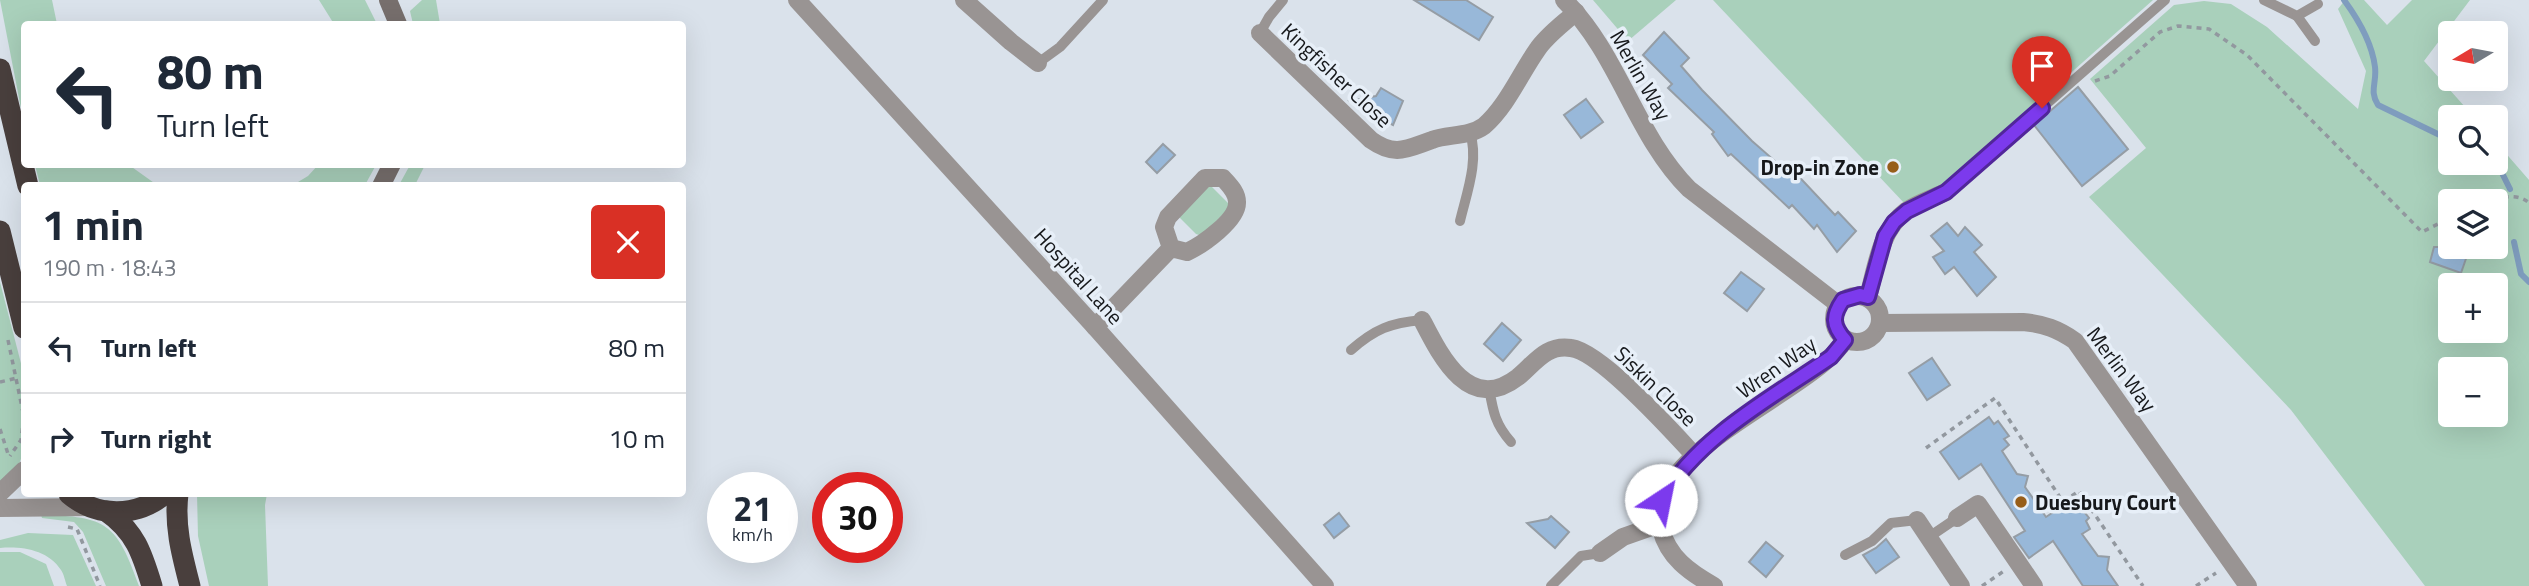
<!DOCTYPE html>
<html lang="en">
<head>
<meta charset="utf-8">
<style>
  :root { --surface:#fff; --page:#f2f2f3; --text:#1f2937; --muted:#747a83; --line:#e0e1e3 }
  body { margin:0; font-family:"Titillium Web",sans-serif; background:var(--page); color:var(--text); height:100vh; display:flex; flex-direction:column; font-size:26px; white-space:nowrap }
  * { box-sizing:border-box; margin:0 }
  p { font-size:23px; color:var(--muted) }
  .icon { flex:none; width:38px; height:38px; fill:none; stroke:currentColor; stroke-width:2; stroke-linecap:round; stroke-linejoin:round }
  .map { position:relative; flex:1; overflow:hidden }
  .details { position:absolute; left:21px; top:182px; width:665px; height:315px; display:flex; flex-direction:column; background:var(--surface); border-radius:7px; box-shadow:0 7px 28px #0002 }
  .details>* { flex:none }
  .guide { position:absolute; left:21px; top:21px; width:665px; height:147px; border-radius:7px; box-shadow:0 7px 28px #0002; background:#fff; color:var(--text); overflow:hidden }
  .needle { width:46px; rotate:260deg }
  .tools { position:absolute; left:2438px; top:21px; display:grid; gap:14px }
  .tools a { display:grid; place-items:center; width:70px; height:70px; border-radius:7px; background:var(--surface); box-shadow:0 7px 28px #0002; font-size:35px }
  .speed { position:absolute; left:707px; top:472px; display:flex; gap:14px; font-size:35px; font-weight:700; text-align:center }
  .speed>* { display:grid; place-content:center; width:91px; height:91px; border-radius:50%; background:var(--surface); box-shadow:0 7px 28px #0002; line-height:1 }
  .speed small { font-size:18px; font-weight:400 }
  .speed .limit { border:10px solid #d22; background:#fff; color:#111 }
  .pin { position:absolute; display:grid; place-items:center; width:60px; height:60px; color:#fff; margin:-72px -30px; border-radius:50% 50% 50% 0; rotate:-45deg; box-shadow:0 0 7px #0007 }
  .pin .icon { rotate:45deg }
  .me { position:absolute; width:77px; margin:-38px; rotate:34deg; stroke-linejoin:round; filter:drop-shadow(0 0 5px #0008) }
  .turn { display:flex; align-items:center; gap:24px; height:147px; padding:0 21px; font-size:32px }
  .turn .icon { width:91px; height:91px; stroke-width:2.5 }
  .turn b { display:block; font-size:49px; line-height:60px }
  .round { display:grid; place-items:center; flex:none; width:74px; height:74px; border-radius:7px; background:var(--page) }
  .overview { display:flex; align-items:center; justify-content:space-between; height:119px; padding:0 21px }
  h1 { font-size:42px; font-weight:700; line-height:52px }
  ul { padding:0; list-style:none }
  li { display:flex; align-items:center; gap:21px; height:91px; padding:0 21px; border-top:2px solid var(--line) }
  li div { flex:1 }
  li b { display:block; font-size:26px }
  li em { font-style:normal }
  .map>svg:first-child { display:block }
</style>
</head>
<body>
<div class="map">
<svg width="2529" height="586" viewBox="0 0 2529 586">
  <rect width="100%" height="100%" fill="#dae2eb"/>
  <!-- green -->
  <g fill="#a9d0bb" fill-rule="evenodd">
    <path d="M0,0h52l5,24h-33v100z"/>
    <path d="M319,0h46l12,24h-43z"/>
    <path d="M422,0h14l4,24h-27l-3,-13z"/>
    <path d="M1593,0h83l-48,41z"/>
    <path d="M1713,0h440l-211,187 -37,17z"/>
    <path d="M2345,0h19l23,25 25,-25h58l-46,61 50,56h-24v46h46v-21l33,38v406h-104l-134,-176 -202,-213 57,-49 -56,-69 84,-74 30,-4 27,3 36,23 91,82 8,-38 -28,-62zM2450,201h46v46h-46zM2450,285h46v46h-46zM2450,369h46v46h-46z"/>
    <path d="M319,164h57v1l-11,20h-72l15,-9z"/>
    <path d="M35,165h94l28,20h-117z"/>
    <path d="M410,165h15l-10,20h-16z"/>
    <path d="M1204,186l8,1 17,17v4l-27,28 -6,-2 -18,-18z"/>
    <path d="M0,282l24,93v76l-5,13 -19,18z"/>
    <path d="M197,494h70l-2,11 3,81h-59l-11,-50z"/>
    <path d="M41,515c66,1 76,9 98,71h-33l-23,-54 -9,-10 -32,-4z"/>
    <path d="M28,533l45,2 23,51h-29c-2,-5 -3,-12 -6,-16 -13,-20 -39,-24 -61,-22v-8z"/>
    <path d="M0,552h20l26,12 8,22h-54z"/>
  </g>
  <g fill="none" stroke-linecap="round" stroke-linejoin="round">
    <!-- stream -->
    <g stroke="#7f9dbe" stroke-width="6">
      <path d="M2344,0c14,19 28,43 31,67 2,16 -6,24 3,38l72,35"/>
      <path d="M2486,163l16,10 8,16"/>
      <path d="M2514,242l7,32 8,8"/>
    </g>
  </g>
  <!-- building -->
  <g fill="#98b8d9" stroke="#959da5" stroke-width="2">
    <path d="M1414,0h52l27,17 -14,23z"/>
    <path d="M1664,32l25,26 -8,8 21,24 50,51 32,28 4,-4 47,50 3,-3 18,19 -19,21 -20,-27 -3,4 -22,-24 -3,3 -58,-54 -3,2 -16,-22 2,-2 -46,-44 4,-4 -29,-29z"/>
    <path d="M2078,87l50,62 -46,37 -48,-61z"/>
    <path d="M1381,88l22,13 -10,24 -43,-24 26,-5z"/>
    <path d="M1586,99l17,23 -22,16 -17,-23z"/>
    <path d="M1163,144l12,11 -18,18 -11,-11z"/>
    <path d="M1947,223l11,13 7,-9 17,18 -8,7 22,25 -19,19 -23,-29 -9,7 -12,-17 11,-6 -13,-15z"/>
    <path d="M2434,247h36l-9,26 -31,-11z"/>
    <path d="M1741,272l23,17 -17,22 -23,-18z"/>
    <path d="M1502,323l19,17 -18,21 -19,-17z"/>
    <path d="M1932,358l18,27 -23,15 -18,-27z"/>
    <path d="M1989,417l5,7 4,-3 11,15 -5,3 5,6 -7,6 15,23 11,2 -3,11 21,30 24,-16 4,6 4,-3 11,14 -3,3 4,8 -8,5 16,22 11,1 -2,13 11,16h-35l-30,-45 -24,17 -15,-21 11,-6 -44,-67 -22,15 -19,-27z"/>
    <path d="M1339,513l10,13 -15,12 -10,-13z"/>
    <path d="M1551,516l18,16 -14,16 -28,-25 21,-4z"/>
    <path d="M1886,539l13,18 -23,16 -13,-18 13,-7z"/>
    <path d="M1766,542l17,14 -17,21 -17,-15z"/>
  </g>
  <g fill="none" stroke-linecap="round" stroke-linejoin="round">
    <!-- path -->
    <g stroke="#92989f" stroke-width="3.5" stroke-dasharray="5 5" stroke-linecap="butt">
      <path d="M2095,81l15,-5 50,-44 18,-6 31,3 38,26 175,177 28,-14"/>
      <path d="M2484,201c15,-3 33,-9 45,2"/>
      <path d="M8,340l16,77 -3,23 -11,16"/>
      <path d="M0,382l17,-4"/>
      <path d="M0,429l9,28"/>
      <path d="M1926,448l69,-50 68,104 16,-11 64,95"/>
      <path d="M68,527l9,2 23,57"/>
      <path d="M1982,586l22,-15"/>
      <path d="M2196,586l20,-13"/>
    </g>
    <!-- lane -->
    <g stroke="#999493" stroke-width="10">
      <path d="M2264,0l33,16 21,-12"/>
      <path d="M2297,16l18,25"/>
      <path d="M1260,33l9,-16 14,-17"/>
      <path d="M1038,63l22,-16 43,-47"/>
      <path d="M1946,192l219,-192"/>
      <path d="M1460,221c7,-29 19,-60 10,-89"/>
      <path d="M1351,350c24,-21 39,-27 71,-30"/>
      <path d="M1489,388c4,23 6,36 22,54"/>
      <path d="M1929,537l28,-19"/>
      <path d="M1845,555l27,-14 19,-18 26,-3"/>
      <path d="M1551,586l30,-30 19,-3"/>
    </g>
    <!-- street -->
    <g stroke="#999493" stroke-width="18">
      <path d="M797,0l298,327 230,259"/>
      <path d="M964,0l47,42 27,21"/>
      <path d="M1564,0c55,54 71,135 125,189l150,116"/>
      <path d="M1260,33l111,107c24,17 35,9 61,0 16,-6 37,-3 52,-14 23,-20 36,-52 53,-76 10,-15 26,-26 39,-38"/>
      <circle cx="1857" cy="319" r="23"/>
      <path d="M1868,297c8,-29 12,-67 38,-86 12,-8 27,-13 40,-19"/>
      <path d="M1422,320c18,35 47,95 96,57 17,-14 28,-33 53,-29 30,4 101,83 124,108"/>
      <path d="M1880,323l143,-1c21,2 35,7 52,19l173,245"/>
      <path d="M1095,327l76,-79 -7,-21 4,-10 37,-39h18c6,7 14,14 14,24 1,18 -35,43 -50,50l-16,-4"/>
      <path d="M0,493l24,-23"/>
      <path d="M0,508l90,-1"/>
      <path d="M1957,518l21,-14 56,82"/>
      <path d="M1917,520l44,66"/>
      <path d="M1600,553l23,-16 37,-13"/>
      <path d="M1714,586c-25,-14 -46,-29 -53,-57 -18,-79 150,-135 184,-189"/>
    </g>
    <!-- secondary -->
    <g stroke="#776f6d" stroke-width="18">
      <path d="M388,0l10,24"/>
      <path d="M381,186l11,-22"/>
    </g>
    <!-- highway -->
    <g stroke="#493f3d" stroke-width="21">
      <path d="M0,69l28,117"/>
      <path d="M0,231l24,97"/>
      <path d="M69,494c28,24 68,23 96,0"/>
      <path d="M178,494c-4,32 4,61 12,92"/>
      <path d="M106,511c29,20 36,42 46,75"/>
    </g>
  </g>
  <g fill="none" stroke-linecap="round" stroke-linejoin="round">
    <!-- route casing -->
    <g stroke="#51269a" stroke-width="18">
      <path id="route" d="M1661,500c38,-64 110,-102 170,-143l14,-17c-13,-15 -13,-24 -2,-40l17,-5 8,2 17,-61 9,-14 13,-11 39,-19 96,-84"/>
    </g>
    <!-- route -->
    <use href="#route" stroke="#7c3aed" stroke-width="12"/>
  </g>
  <!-- markers -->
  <g fill="#975e1a" stroke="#e7eff8" stroke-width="2.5">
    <circle cx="1893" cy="167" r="7"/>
    <circle cx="2021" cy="502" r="7"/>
  </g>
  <g text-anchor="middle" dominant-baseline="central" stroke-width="7" stroke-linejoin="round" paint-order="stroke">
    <!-- street labels -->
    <g font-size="21" fill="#16181b" stroke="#e7eff8">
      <text transform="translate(1337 75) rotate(43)">Kingfisher Close</text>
      <text transform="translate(1641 75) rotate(60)">Merlin Way</text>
      <text transform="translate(1079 276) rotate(48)">Hospital Lane</text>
      <text transform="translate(1776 367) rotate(-35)">Wren Way</text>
      <text transform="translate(2122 369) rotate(53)">Merlin Way</text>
      <text transform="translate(1656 386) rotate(44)">Siskin Close</text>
    </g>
    <!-- poi labels -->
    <g font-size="21" font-weight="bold" fill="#16181b" stroke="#e7eff8" text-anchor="end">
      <text x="1879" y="167">Drop-in Zone</text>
      <text x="2035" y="502" text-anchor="start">Duesbury Court</text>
    </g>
  </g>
</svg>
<div class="tools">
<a><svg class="needle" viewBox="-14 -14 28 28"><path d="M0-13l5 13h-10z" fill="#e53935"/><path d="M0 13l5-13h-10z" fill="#747a83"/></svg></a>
<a><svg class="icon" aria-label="search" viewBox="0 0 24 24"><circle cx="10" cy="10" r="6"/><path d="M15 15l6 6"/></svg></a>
<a><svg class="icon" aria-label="layers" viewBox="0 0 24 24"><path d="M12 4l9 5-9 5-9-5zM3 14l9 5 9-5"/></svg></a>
<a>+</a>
<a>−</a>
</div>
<div class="speed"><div>21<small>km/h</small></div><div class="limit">30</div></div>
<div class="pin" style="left:2042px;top:108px;background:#d93025"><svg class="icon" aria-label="arrive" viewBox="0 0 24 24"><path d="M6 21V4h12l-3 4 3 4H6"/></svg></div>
<svg class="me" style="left:1661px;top:500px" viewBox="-20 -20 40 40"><circle r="19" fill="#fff"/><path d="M0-13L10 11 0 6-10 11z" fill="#7c3aed"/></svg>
<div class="guide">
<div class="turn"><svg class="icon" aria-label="left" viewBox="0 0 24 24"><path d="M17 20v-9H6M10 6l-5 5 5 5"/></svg><div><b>80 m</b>Turn left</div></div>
</div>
<section class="details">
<div class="overview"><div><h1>1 min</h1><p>190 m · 18:43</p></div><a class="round" style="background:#d93025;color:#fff"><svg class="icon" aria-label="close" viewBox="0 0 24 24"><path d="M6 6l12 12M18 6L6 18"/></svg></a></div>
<ul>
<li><svg class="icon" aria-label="left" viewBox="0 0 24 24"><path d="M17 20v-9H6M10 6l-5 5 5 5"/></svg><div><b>Turn left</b></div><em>80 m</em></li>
<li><svg class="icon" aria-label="right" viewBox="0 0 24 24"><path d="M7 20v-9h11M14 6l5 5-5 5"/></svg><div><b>Turn right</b></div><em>10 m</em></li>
</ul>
</section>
</div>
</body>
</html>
